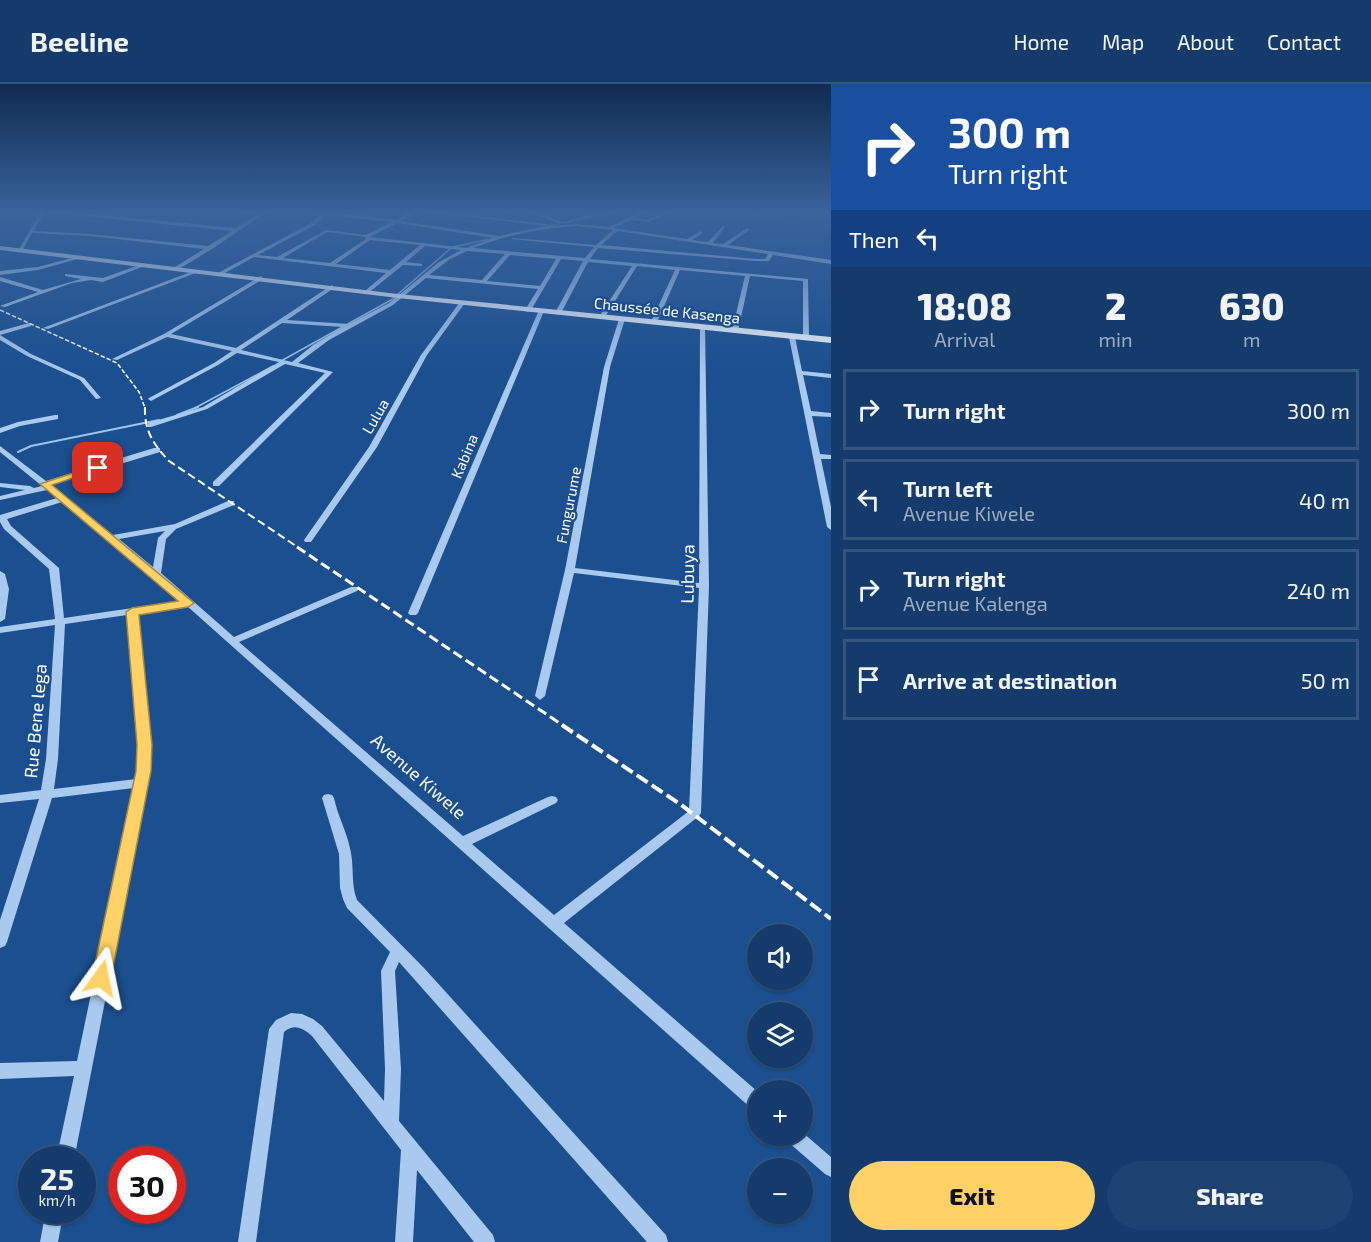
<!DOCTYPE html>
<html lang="en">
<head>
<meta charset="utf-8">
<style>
  :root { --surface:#143b6b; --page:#1d4271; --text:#f1f3f6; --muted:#9dadc1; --line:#33557e; --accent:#ffd166 }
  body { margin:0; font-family:"Exo 2",sans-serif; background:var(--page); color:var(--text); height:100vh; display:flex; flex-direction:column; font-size:22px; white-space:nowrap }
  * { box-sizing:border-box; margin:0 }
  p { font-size:20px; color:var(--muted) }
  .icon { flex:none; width:33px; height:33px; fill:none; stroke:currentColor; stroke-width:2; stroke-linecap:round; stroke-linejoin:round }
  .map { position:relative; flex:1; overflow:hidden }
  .drawer { display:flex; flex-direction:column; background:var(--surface); width:540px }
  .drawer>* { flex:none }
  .banner { background:#1a4fa0; color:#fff; overflow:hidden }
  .tools { position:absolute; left:747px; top:840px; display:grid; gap:12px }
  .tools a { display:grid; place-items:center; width:66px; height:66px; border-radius:50%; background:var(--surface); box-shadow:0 2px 4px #0004,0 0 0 2px var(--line); font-size:30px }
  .speed { position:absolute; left:18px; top:1062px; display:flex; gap:12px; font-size:30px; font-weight:700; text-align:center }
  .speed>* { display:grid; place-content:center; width:78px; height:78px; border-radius:50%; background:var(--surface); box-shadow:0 2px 4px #0004,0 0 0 2px var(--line); line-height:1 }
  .speed small { font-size:15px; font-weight:400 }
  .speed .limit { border:9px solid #d22; background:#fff; color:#111 }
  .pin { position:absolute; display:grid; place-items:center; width:51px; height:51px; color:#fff; margin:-26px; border-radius:12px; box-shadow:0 3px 9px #0006 }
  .me { position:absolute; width:66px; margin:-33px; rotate:12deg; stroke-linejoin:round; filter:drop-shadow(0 0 4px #0008) }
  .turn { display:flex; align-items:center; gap:21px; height:126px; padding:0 18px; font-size:27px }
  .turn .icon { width:78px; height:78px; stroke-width:2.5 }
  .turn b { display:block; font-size:42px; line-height:51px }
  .then { display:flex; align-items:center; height:57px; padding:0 18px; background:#0003; gap:12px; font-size:22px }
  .eta { display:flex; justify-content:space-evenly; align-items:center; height:102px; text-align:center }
  .eta b { font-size:36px; font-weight:800; line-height:42px }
  .button { display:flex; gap:12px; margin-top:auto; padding:12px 18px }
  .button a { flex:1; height:69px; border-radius:36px; background:var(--accent); color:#111; font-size:24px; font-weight:800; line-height:69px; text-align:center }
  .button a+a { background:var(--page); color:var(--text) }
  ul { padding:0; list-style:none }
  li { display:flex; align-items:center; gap:18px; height:81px; margin:0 12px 9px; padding:0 6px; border:3px solid var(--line); border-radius:0px }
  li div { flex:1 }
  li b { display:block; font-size:22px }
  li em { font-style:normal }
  header { display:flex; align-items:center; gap:36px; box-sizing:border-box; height:84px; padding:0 30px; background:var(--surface); border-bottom:2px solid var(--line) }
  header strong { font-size:28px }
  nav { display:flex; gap:33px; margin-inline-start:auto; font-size:21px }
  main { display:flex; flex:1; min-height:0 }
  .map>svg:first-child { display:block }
</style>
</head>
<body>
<header>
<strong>Beeline</strong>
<nav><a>Home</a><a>Map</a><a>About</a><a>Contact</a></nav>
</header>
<main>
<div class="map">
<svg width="831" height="1158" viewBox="0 0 831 1158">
  <rect width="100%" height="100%" fill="#1b4f8f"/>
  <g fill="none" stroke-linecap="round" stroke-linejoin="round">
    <!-- stream-far1 -->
    <g stroke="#9cc4f0" stroke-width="1.5">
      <path d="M564,139l54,-12"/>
      <path d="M548,142l11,-2"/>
      <path d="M453,163l42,-9"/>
      <path d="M281,277l110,-61 59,-51"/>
      <path d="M195,324l78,-42"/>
    </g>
    <!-- stream -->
    <g stroke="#9cc4f0" stroke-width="2">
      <path d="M177,331l21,-8"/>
      <path d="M18,368l13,-6 128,-26"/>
    </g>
    <!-- canal -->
    <path fill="#3c6290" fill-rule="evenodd" d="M753,131l38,5 2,-1 38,-2v2l-35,2 -2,2 -40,-6 -9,4 -2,-1z"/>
    <!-- minor -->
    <g fill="#a9c9ee" fill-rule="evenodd">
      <path d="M41,127h21l174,17 22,-14 -28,-3h38l-56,38 -35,21 -2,-3 29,-18 -114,-13 -58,-3 -10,18h-4zM44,128h1l187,19 -24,15 -118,-12 -56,-3z"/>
      <path d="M325,127l71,9 17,-9h6l-18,10 98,15 47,-10 -126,-15h17l110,13 2,2 28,-2 31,3 35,-16h7l-14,7 10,2 19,-9h7l-23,11 -18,-2 -17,8 73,11 14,-8 2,2 -11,7 16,2 15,-16 2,1 -12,16 10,1 24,-16 2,2 -21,15 103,15v4l-58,-9 -4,6h-13l-158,-13 -8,11 218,20 1,59 -3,2 -3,-2v-57l-53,-5 -12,55 -3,2 -3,-2 13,-55 -65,-6 -23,52 -3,2 -3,-2 24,-52 -38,-4 -32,51 -3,2 -3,-2 33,-51 -44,-4 -27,51 -3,2 -3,-2 28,-52 -22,-2 -30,51 -3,2 -3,-2 13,-21 -112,-11 -33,27 -64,35 -31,23 35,9 -114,114h-6v-4l112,-109 -40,-9 -78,45 -56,18h-3v-4l55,-16 76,-45 -42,-9 -19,12 -67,36 -3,-2 1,-1 65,-35 18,-12 -65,-14 -50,23 -5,-1 52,-25 97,-58 2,3 -92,55 65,14 96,-63 2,3 -47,32 62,4 40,-21 50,-41 22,-12 -36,-4 -19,16 16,2v2l-19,-1 -36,29 -2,-3 21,-18 -132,-16 -31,17 -5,-1 93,-50zM326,131l65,7 -25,13 -40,-5 -49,27 -19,-2 57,-30zM397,139l97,15 -28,10 -96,-11zM577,142l36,4 -17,15 -83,-7 -2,1 83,8 -9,11 -112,-10c34,-13 68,-20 104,-22zM618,147l150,23 -3,5h-9l-155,-14zM327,148l38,5 1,2 -36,24 -47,-5zM370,156l50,5 -30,25 -54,-6zM467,167l38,3 -23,26 -53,-5 21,-16zM510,171l46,4 -16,27 -53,-5zM282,239l61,4 -30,18 -21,17 -51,-12z"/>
      <path d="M519,127h24l-1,2 21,10 -4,1 -24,-11z"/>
      <path d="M602,127h9l-40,10 -2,-1z"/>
      <path d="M79,172l2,2 -43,12 -38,5v-4l38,-4z"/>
      <path d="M142,180l5,1 -44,17 -12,-2 -19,3 -67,24 -5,-1 38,-14 -38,-11v-4l43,13 38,-11 -16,-3v-2l38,4z"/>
      <path d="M196,186l5,1 -153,58 -5,-1z"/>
      <path d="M460,218l5,1 -38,52 -50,92 -66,95h-6l-1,-2 65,-93 52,-92z"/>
      <path d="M539,226l5,1 -126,302 -2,2h-6l-2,-2z"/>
      <path d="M622,233l3,2 -15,48 -35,201 124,15 1,-256 5,-1 4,260 -8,227 -2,3 -135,107 194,169v19l-6,-2 -565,-503 -50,7 14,132 -1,26 -76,389h-18l18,-84 -74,3v-16l77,-2 57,-273 -82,10 -45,144 -2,4 -5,2v-28l39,-121 -39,4v-8l41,-5 5,-31 9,-134 -55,8v-6l55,-8 -6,-50 -45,-40 -4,-7v-7l57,-17 -10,-8 -47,10v-4l25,-6 -25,-3v-4l30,3 4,2 8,-2 -42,-34v-6l46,35 108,-33h6v4l-109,33 62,50 62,-11 53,-23h6v4l-58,24 -10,10 -5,34 73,64 117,-50h6l2,2 -2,2 -118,51 224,194 85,-39 4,-1 4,1 2,3 -2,3 -84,41 82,71 135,-104 10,-223 -125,-15 -29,123 -5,4 -5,-4 30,-126 39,-203 15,-48zM62,418l119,99 -117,17 -5,-50 -48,-42 -4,-7zM165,447l-7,7 -5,29 -34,-28zM127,531l12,130 -3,34 -82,10 4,-30 7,-135z"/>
      <path d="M29,239l2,1v2l-31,9v-4z"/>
      <path d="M0,251l31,19 53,24 17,20 -5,1 -16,-19 -53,-24 -27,-16z"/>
      <path d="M792,251l3,2 7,34 29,3v4l-28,-3 8,36 20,2v4l-19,-1 8,38 11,1v4h-10l10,48v23l-4,-3 -38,-190z"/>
      <path d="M55,331h3v4l-38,7 -20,7v-5l18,-6z"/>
      <path d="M0,487l5,3 4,15 -4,30 -5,3z"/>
      <path d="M328,710l4,1 2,3c4,19 14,36 17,55 3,16 0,32 6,47l67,68 242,267 2,7h-21l-248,-280 -4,9 6,98 -2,52 94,114 2,7h-21l-57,-72 -4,72h-18l6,-92 -89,-114c-9,-8 -18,-13 -28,-4l-28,210h-18l31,-213 7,-9 15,-7 11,1 11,5 9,7 62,75 1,-32 -4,-98 9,-19 -43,-44 -4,-9 -3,-11 -1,-34 -17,-56 2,-3z"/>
      <path d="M802,1048l29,25v20l-6,-3 -37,-32 -2,-6h16z"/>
      <path d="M46,1126h18l-6,32h-18z"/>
    </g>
    <!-- major -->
    <path fill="#f0f6ff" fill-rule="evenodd" d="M0,162l398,48 433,43v6l-433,-45 -398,-48z"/>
    <!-- rail-far3 -->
    <path stroke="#fff" stroke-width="1.5" stroke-dasharray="4.5 2" stroke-linecap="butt" d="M0,226l117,53 22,29 6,16"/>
    <!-- rail-far2 -->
    <path stroke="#fff" stroke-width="2" stroke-dasharray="8 4" stroke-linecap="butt" d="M145,323c-1,23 8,37 24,54l130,87"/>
    <!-- rail-far1 -->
    <path stroke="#fff" stroke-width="3" stroke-dasharray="10 4.5" stroke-linecap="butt" d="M297,463l267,179"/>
    <!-- rail -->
    <path stroke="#fff" stroke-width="4" stroke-dasharray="13 5" stroke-linecap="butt" d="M562,641l118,79 151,115"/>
  </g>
  <!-- sky -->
  <linearGradient id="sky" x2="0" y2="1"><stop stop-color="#0f2b4f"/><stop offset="0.44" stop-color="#39639b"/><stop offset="1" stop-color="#39639b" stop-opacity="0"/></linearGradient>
  <rect width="831" height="290" fill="url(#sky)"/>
  <!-- route -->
  <path fill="#ffd166" stroke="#a68842" stroke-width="1.5" d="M94,382l9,2 -51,17 142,118 -6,4 -49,8 13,130 -1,26 -40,207 -3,6 -7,3 -6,-3 -3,-6 44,-207 1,-26 -11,-133 6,-4 46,-7 -138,-117z"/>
  <g text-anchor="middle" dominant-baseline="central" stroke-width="4.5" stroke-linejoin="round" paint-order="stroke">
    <!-- far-street labels -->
    <g font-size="15" fill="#fff" stroke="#1b4f8f">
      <text transform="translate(667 226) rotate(6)">Chaussée de Kasenga</text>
      <text transform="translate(375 332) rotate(-60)">Lulua</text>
      <text transform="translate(464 372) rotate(-67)">Kabina</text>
      <text transform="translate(568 421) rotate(-79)">Fungurume</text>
    </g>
    <!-- street labels -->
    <g font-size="18" fill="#fff" stroke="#1b4f8f">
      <text transform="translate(687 490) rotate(-89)">Lubuya</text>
      <text transform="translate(35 637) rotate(-85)">Rue Bene lega</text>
      <text transform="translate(419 692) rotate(41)">Avenue Kiwele</text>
    </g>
  </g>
</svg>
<div class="tools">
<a><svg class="icon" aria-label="sound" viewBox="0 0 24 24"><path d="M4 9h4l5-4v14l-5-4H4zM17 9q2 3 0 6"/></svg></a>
<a><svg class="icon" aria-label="layers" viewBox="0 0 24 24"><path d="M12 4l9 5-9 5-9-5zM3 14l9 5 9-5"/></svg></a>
<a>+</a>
<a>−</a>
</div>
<div class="speed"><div>25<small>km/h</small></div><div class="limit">30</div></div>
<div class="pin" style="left:98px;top:384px;background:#d93025"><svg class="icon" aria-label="arrive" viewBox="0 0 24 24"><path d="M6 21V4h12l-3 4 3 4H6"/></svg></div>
<svg class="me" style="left:101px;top:894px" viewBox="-20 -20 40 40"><path d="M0-17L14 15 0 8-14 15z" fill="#ffd166" stroke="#fff" stroke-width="4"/></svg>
</div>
<section class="drawer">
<div class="banner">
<div class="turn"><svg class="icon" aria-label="right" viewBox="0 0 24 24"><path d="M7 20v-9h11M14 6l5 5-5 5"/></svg><div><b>300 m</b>Turn right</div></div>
<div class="then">Then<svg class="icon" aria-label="left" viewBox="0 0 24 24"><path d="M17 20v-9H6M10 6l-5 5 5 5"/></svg></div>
</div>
<div class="eta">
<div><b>18:08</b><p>Arrival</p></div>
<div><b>2</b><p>min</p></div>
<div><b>630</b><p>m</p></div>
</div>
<ul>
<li><svg class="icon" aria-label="right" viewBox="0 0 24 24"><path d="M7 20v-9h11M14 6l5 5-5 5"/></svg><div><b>Turn right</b></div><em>300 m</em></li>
<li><svg class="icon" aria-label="left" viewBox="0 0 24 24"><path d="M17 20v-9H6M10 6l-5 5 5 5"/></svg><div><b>Turn left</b><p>Avenue Kiwele</p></div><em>40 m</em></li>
<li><svg class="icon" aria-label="right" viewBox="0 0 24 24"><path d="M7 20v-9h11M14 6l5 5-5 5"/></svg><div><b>Turn right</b><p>Avenue Kalenga</p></div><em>240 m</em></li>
<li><svg class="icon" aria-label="arrive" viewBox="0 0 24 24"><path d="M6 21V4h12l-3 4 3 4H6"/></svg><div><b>Arrive at destination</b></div><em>50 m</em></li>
</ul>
<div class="button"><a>Exit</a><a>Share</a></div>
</section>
</main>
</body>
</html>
